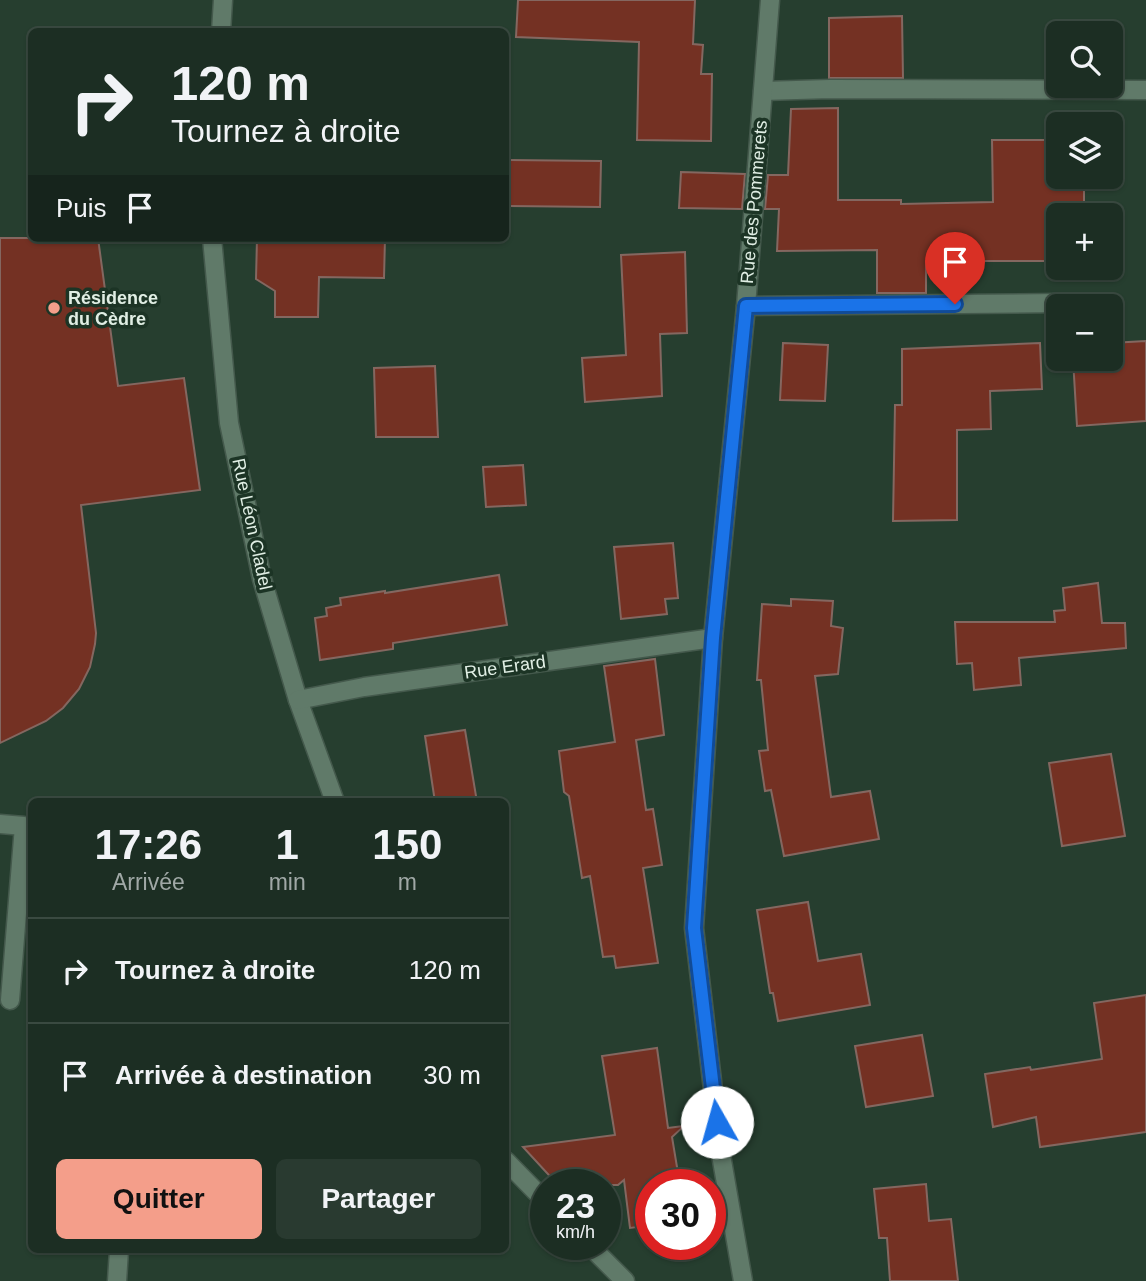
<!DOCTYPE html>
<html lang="fr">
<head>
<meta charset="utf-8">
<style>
  :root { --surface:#1c2e23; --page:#293a30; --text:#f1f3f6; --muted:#a0a8a6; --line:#3a4a41; --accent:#f49e8a }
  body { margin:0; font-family:Helvetica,sans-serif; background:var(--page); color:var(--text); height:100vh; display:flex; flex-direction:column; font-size:26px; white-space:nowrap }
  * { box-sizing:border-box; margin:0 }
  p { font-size:23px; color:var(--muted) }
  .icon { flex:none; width:38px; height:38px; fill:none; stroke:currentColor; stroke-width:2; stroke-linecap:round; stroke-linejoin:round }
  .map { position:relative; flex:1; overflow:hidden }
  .side { position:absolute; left:28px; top:798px; width:481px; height:455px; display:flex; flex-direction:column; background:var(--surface); border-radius:10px; box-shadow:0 2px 5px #0004,0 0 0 2px var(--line) }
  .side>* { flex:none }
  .guide { position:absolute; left:28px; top:28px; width:481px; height:214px; border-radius:10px; box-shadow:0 2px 5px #0004,0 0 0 2px var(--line); background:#1c2e23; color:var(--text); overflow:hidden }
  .tools { position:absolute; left:1046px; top:21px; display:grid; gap:14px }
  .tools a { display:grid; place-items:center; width:77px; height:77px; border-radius:10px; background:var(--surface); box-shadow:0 2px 5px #0004,0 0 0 2px var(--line); font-size:35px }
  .speed { position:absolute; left:530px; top:1169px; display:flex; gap:14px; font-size:35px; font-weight:700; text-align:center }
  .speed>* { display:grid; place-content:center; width:91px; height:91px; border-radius:50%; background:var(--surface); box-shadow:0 2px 5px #0004,0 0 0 2px var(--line); line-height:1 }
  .speed small { font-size:18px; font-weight:400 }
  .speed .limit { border:10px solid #d22; background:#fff; color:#111 }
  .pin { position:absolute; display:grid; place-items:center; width:60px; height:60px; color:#fff; margin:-72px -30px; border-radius:50% 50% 50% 0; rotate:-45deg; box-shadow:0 0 7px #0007 }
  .pin .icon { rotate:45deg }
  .me { position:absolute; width:77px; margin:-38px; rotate:353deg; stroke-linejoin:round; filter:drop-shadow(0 0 5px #0008) }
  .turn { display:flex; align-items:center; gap:24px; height:147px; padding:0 28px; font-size:32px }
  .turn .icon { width:91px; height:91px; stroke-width:2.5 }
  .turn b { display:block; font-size:49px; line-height:60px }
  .then { display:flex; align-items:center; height:66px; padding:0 28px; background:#0003; gap:14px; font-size:26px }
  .eta { display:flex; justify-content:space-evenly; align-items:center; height:119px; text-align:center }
  .eta b { font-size:42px; font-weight:800; line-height:49px }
  .primary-button { display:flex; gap:14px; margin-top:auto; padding:14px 28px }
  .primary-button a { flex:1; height:80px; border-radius:10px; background:var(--accent); color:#111; font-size:28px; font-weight:800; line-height:80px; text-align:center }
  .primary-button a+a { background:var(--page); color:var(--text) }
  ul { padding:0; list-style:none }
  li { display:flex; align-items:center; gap:21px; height:105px; padding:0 28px; border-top:2px solid var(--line) }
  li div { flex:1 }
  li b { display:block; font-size:26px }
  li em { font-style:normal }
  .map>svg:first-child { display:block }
</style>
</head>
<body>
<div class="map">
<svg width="1146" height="1281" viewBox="0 0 1146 1281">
  <rect width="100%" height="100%" fill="#263e2f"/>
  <!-- building -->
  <g fill="#743123" stroke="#846760" stroke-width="2">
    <path d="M518,0h177l-2,44 10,1 -2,29h11l-1,67 -74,-1 2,-98 -123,-5z"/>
    <path d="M902,16l1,62h-74v-60z"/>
    <path d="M838,108v92h63v4l92,-2 -1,-62h67v37h25v38h-25v28h-14l1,18h-120v32h-49v-43l-100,1 2,-42h-14l3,-34h20l3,-66z"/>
    <path d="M506,160l95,1 -1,46 -94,-1z"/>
    <path d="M681,172l64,2 -3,35 -63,-1z"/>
    <path d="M0,238h98l20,148 66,-8 16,112 -119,15 15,128 -1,11 -5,23 -11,22 -16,19 -17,13 -46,22z"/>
    <path d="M257,238h128l-1,40 -65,-1 -1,40h-43v-26l-19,-12z"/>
    <path d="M685,252l2,81 -27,1 2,62 -77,6 -3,-44 44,-3 -5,-100z"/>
    <path d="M1146,341v80l-69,5 -4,-67h38v-16z"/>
    <path d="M783,343l45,2 -3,56 -45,-1z"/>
    <path d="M1040,343l2,46 -52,2 1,38 -34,1v90l-64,1 2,-116h7v-56z"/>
    <path d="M435,366l3,71h-62l-2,-69z"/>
    <path d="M523,465l3,40 -40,2 -3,-40z"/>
    <path d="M673,543l5,55 -13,1 2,15 -46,5 -7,-72z"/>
    <path d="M499,575l8,50 -114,18v6l-73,11 -5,-42 12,-2 -1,-8 15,-3 -1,-7 45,-7v2z"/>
    <path d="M1098,583l4,40h23l1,25 -107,10 2,27 -47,5 -2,-27 -15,1 -2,-42h100l-1,-11 11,-1 -2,-22z"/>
    <path d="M791,599l42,2 -2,25 12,2 -5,46 -23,2 16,121 39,-6 9,48 -95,17 -13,-66 -6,1 -6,-40 9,-1 -7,-70h-4l5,-76 29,2z"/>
    <path d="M655,659l9,76 -28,5 10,70 7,-1 9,56 -19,3 15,95 -42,5 -2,-12 -11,1 -13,-81 -8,2 -13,-82 -5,-4 -5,-41 56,-9 -11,-76z"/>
    <path d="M465,730l12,72h-42l-10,-66z"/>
    <path d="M1111,754l14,82 -63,10 -13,-83z"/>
    <path d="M808,902l10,59 43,-7 9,51 -92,16 -5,-28h-3l-13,-83z"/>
    <path d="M1146,995v137l-106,15 -4,-30 -43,10 -8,-53 45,-7 1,3 71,-11 -8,-56z"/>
    <path d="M922,1035l11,61 -67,11 -11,-61z"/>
    <path d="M657,1048l11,80 16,-2 -12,11 8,48h-29v59h13l-16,3 -3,-21 -15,2 -6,-48 -6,5h-60l-35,-38 92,-12 -13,-79z"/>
    <path d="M926,1184l3,37 22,-2 7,62h-68l-3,-43h-8l-5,-49z"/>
  </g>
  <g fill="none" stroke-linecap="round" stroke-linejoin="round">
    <!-- lane casing -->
    <g stroke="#44594c" stroke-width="21">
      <g id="lane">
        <path d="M763,91l67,-2 316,1"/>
        <path d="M746,306l314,-3"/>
      </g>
    </g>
    <!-- street casing -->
    <g stroke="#44594c" stroke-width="21">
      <g id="street">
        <path d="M221,32l2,-32"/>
        <path d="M212,238l17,185 33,156 36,121 37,102"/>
        <path d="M298,700l66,-13 349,-49"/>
        <path d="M0,824l24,2 -14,174"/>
        <path d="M506,1161l40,41"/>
        <path d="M588,1244l37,37"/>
        <path d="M117,1281l2,-31"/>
        <path d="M743,1281l-23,-132 -26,-221 19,-290 33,-332 24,-306"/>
      </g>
    </g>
    <!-- lane -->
    <use href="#lane" stroke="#607a69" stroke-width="18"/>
    <!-- street -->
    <use href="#street" stroke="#607a69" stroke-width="18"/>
  </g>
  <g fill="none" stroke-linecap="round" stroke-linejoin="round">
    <!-- route casing -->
    <g stroke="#114b97" stroke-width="18">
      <path id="route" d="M717,1122l-23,-194 19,-290 33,-332 209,-2"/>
    </g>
    <!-- route -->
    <use href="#route" stroke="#1a73e8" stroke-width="12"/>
  </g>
  <!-- markers -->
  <circle fill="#f49e8a" stroke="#1c3425" stroke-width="2.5" cx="54" cy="308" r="7"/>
  <g text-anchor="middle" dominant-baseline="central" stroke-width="7" stroke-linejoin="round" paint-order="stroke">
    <!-- street labels -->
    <g font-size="18" fill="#e0eee4" stroke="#1c3425">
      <text transform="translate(754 202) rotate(-85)">Rue des Pommerets</text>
      <text transform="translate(252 524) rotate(78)">Rue Léon Cladel</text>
      <text transform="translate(505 667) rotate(-8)">Rue Erard</text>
    </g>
    <!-- poi labels -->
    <g font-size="18" font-weight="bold" fill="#e0eee4" stroke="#1c3425" text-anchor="start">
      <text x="68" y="298">Résidence<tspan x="68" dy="21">du Cèdre</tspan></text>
    </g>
  </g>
</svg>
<div class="tools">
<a><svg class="icon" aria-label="search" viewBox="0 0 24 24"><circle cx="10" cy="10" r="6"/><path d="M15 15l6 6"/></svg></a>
<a><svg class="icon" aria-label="layers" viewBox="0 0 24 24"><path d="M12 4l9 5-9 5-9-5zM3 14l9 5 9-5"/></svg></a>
<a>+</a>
<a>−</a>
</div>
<div class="speed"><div>23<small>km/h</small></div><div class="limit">30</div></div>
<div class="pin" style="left:955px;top:304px;background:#d93025"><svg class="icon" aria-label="arrive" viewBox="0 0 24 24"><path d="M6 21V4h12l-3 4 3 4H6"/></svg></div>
<svg class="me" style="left:717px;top:1122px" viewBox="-20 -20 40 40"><circle r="19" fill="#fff"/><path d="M0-13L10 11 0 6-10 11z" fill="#1a73e8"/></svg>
<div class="guide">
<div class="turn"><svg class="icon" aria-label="right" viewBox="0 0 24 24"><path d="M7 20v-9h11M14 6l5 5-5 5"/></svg><div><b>120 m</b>Tournez à droite</div></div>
<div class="then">Puis<svg class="icon" aria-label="arrive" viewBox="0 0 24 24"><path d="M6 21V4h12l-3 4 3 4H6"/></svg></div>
</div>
<section class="side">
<div class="eta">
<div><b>17:26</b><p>Arrivée</p></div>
<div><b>1</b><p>min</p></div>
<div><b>150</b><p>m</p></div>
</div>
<ul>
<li><svg class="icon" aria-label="right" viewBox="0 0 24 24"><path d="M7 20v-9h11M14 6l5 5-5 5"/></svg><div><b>Tournez à droite</b></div><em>120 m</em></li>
<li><svg class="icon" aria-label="arrive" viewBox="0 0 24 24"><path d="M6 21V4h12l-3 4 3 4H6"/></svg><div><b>Arrivée à destination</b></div><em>30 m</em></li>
</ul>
<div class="primary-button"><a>Quitter</a><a>Partager</a></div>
</section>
</div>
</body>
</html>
